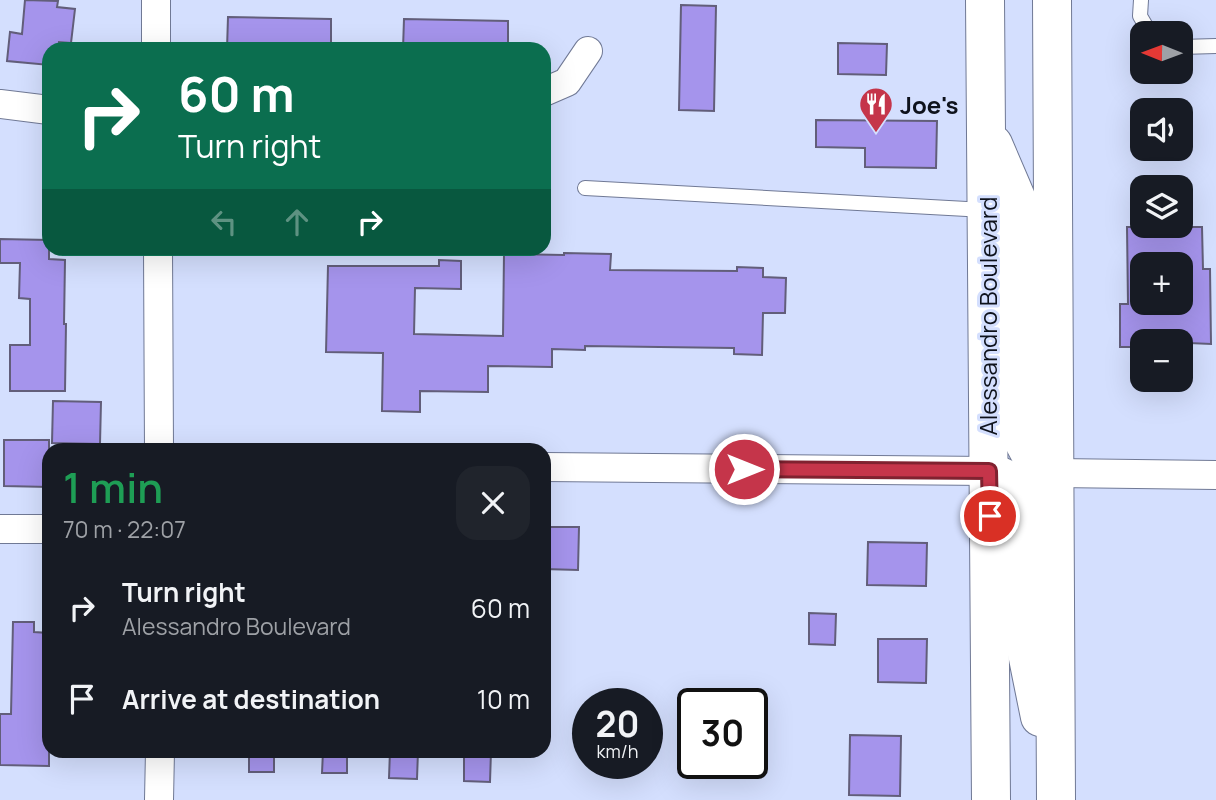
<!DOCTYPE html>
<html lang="en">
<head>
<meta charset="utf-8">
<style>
  :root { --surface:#171b24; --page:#20242c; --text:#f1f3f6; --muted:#9ea1a6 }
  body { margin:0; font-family:Manrope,sans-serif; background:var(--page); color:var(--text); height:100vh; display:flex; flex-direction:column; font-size:26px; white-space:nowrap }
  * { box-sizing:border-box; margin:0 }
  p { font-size:23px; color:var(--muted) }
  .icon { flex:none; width:38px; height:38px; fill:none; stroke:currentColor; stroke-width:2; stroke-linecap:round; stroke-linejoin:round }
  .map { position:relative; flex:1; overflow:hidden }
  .panel { position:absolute; left:42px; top:443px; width:509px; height:315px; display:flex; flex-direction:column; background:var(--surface); border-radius:21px; box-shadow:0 7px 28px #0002 }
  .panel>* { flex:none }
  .guide { position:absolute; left:42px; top:42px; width:509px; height:214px; border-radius:21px; box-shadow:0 7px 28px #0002; background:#0b6e4f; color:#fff; overflow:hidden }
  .needle { width:46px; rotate:271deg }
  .fabs { position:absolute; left:1130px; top:21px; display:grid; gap:14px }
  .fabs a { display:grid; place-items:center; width:63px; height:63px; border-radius:14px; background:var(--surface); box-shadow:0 7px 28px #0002; font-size:35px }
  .speed { position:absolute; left:572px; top:688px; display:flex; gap:14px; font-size:35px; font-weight:700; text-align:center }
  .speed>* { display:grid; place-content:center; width:91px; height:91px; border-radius:50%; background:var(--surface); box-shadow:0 7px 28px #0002; line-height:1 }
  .speed small { font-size:18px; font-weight:400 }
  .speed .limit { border:4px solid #111; border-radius:10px; background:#fff; color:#111 }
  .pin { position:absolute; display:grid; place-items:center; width:60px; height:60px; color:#fff; margin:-30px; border:4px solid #fff; border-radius:50%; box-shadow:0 2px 7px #0007 }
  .me { position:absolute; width:77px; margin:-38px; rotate:90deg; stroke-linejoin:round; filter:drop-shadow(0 0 5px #0008) }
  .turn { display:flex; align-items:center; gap:24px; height:147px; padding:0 21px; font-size:32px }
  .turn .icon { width:91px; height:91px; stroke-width:2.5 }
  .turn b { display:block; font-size:49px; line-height:60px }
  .lanes { display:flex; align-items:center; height:66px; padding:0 21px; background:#0003; justify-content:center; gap:35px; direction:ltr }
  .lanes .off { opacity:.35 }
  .round { display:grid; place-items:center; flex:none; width:74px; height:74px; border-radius:21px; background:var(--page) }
  .overview { display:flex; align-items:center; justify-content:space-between; height:119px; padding:0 21px }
  h1 { font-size:42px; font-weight:600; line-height:52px; color:#1e9e55 }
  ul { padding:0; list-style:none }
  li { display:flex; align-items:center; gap:21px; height:91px; padding:0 21px }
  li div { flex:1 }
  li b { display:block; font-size:26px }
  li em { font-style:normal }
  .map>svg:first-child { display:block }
</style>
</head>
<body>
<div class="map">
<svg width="1216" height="800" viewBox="0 0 1216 800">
  <rect width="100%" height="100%" fill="#d4dffe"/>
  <!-- building -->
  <g fill="#a594ec" stroke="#625e7a" stroke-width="2" fill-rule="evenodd">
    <path d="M25,0l33,1 -1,6 18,2 -4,34 -12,-1v7h-10v16l-42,-4 3,-29 12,2z"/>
    <path d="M681,5l35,1 -2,105 -35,-1z"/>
    <path d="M228,17l103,2v30h-104z"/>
    <path d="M404,19l104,2v28h-105z"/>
    <path d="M838,43l49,1 -1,31 -48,-1z"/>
    <path d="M816,120l121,1 -1,47 -71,-1v-19l-49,-1z"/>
    <path d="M1127,227h75l1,42h7l1,75 -68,-3v6h-23v-43h8zM1143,264h38v39h-38z"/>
    <path d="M0,239l49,1v19l16,1 -1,64h2l-1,67h-55v-46h20v-46l-11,-1 1,-35h-20z"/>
    <path d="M564,253l47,1 -1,16 127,1v-4l26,1v9l23,1 -1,35h-22l-1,42 -28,-1v-6l-149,-2v4l-33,-1v18l-64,-1v26l-68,-1v21l-38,-1 1,-58 -57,-1 2,-86h111v-6l22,1v28l-46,-1 -1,46 89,2 1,-82 60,1z"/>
    <path d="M53,401l48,1 -1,42 -48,-1z"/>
    <path d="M4,440h45v47l-45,-1z"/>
    <path d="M544,527h35l-1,43 -34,-1z"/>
    <path d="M868,542l59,1 -1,43 -59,-1z"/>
    <path d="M809,613l27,1 -1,31 -26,-1z"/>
    <path d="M13,622h21v10l15,1v133l-49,-1v-51h11z"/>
    <path d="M878,639h49l-1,44 -48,-1z"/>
    <path d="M850,735l51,1 -1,60 -51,-1z"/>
    <rect x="249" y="751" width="25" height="21"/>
    <path d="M323,751h24v22h-25z"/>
    <path d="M390,751h28l-1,28 -28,-1z"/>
    <path d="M464,751h27l-1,31 -26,-1z"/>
  </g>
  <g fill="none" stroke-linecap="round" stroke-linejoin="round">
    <!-- service casing -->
    <g stroke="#707995" stroke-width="16">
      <g id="service">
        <path d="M1141,0l-1,16 10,17"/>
        <path d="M1181,47l35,-1"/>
        <path d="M585,188l400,22"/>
      </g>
    </g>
    <!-- minor casing -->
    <g stroke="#707995" stroke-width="30">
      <g id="minor">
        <path d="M156,0v49"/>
        <path d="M544,92l23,-10 21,-31"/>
        <path d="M0,104l49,6"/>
        <path d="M158,248l1,202"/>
        <path d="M544,467l445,4"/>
        <path d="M1056,473l160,2"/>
        <path d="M0,529h49"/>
        <path d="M159,800l1,-49"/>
      </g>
    </g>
    <!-- primary casing -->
    <g stroke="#707995" stroke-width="40">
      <g id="primary">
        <path d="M985,0l6,800"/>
        <path d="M1052,0l4,800"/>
        <path d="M993,144l24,56 2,233 16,30 21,10"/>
        <path d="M989,471l24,11 14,22 -2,139 15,74"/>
      </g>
    </g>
    <!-- service -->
    <use href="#service" stroke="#fff" stroke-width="14"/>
    <!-- minor -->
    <use href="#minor" stroke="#fff" stroke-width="28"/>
    <!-- primary -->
    <use href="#primary" stroke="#fff" stroke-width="38"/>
  </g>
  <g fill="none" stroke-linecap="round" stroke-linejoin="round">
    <!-- route casing -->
    <g stroke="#802230" stroke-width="18">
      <path id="route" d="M744,469l245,2 1,45"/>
    </g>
    <!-- route -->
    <use href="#route" stroke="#c5354a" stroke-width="12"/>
  </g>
  <!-- icons -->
  <defs>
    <g id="restaurant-pin" transform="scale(1.75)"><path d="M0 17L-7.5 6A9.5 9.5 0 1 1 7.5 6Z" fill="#c5354a" stroke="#d4dffe"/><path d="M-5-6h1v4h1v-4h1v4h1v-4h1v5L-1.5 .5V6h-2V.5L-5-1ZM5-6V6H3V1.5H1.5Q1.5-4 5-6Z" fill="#fff"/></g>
  </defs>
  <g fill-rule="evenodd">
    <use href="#restaurant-pin" x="876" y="104"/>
  </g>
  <g text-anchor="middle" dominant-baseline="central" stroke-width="6" stroke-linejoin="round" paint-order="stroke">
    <!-- poi labels -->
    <g font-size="24" font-weight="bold" fill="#0e121c" stroke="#d4dffe" text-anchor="start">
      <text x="900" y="104">Joe's</text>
    </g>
    <!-- street labels -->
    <g font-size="24" fill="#0e121c" stroke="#d4dffe">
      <text transform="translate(987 316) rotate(-90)">Alessandro Boulevard</text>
    </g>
  </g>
</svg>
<div class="fabs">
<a><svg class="needle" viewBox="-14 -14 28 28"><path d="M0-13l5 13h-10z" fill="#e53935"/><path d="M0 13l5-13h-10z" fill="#9ea1a6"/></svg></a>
<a><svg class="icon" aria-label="sound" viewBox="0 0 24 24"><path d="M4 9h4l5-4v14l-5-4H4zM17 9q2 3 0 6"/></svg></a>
<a><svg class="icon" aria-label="layers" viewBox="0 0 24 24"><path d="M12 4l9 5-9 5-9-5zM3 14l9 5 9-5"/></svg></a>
<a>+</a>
<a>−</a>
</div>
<div class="speed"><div>20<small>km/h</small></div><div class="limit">30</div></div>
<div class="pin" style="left:990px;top:516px;background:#d93025"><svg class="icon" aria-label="arrive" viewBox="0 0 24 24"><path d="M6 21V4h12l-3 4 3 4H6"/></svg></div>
<svg class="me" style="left:744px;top:469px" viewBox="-20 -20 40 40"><circle r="17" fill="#c5354a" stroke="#fff" stroke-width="3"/><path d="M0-11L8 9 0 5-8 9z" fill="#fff"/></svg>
<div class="guide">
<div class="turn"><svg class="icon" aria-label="right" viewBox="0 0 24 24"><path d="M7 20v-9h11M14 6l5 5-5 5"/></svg><div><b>60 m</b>Turn right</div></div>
<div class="lanes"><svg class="icon off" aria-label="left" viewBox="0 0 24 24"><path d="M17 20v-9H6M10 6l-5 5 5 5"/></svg><svg class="icon off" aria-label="ahead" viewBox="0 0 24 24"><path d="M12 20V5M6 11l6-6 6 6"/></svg><svg class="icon" aria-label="right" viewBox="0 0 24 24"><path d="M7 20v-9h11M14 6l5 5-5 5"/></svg></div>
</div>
<section class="panel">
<div class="overview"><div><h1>1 min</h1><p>70 m · 22:07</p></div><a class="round"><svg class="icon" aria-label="close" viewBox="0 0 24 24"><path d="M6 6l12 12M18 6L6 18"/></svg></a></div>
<ul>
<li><svg class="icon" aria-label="right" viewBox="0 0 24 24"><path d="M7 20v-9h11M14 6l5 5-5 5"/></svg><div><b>Turn right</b><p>Alessandro Boulevard</p></div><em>60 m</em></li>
<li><svg class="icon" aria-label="arrive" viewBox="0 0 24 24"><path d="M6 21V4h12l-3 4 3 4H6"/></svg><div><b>Arrive at destination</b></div><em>10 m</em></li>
</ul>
</section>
</div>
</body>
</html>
